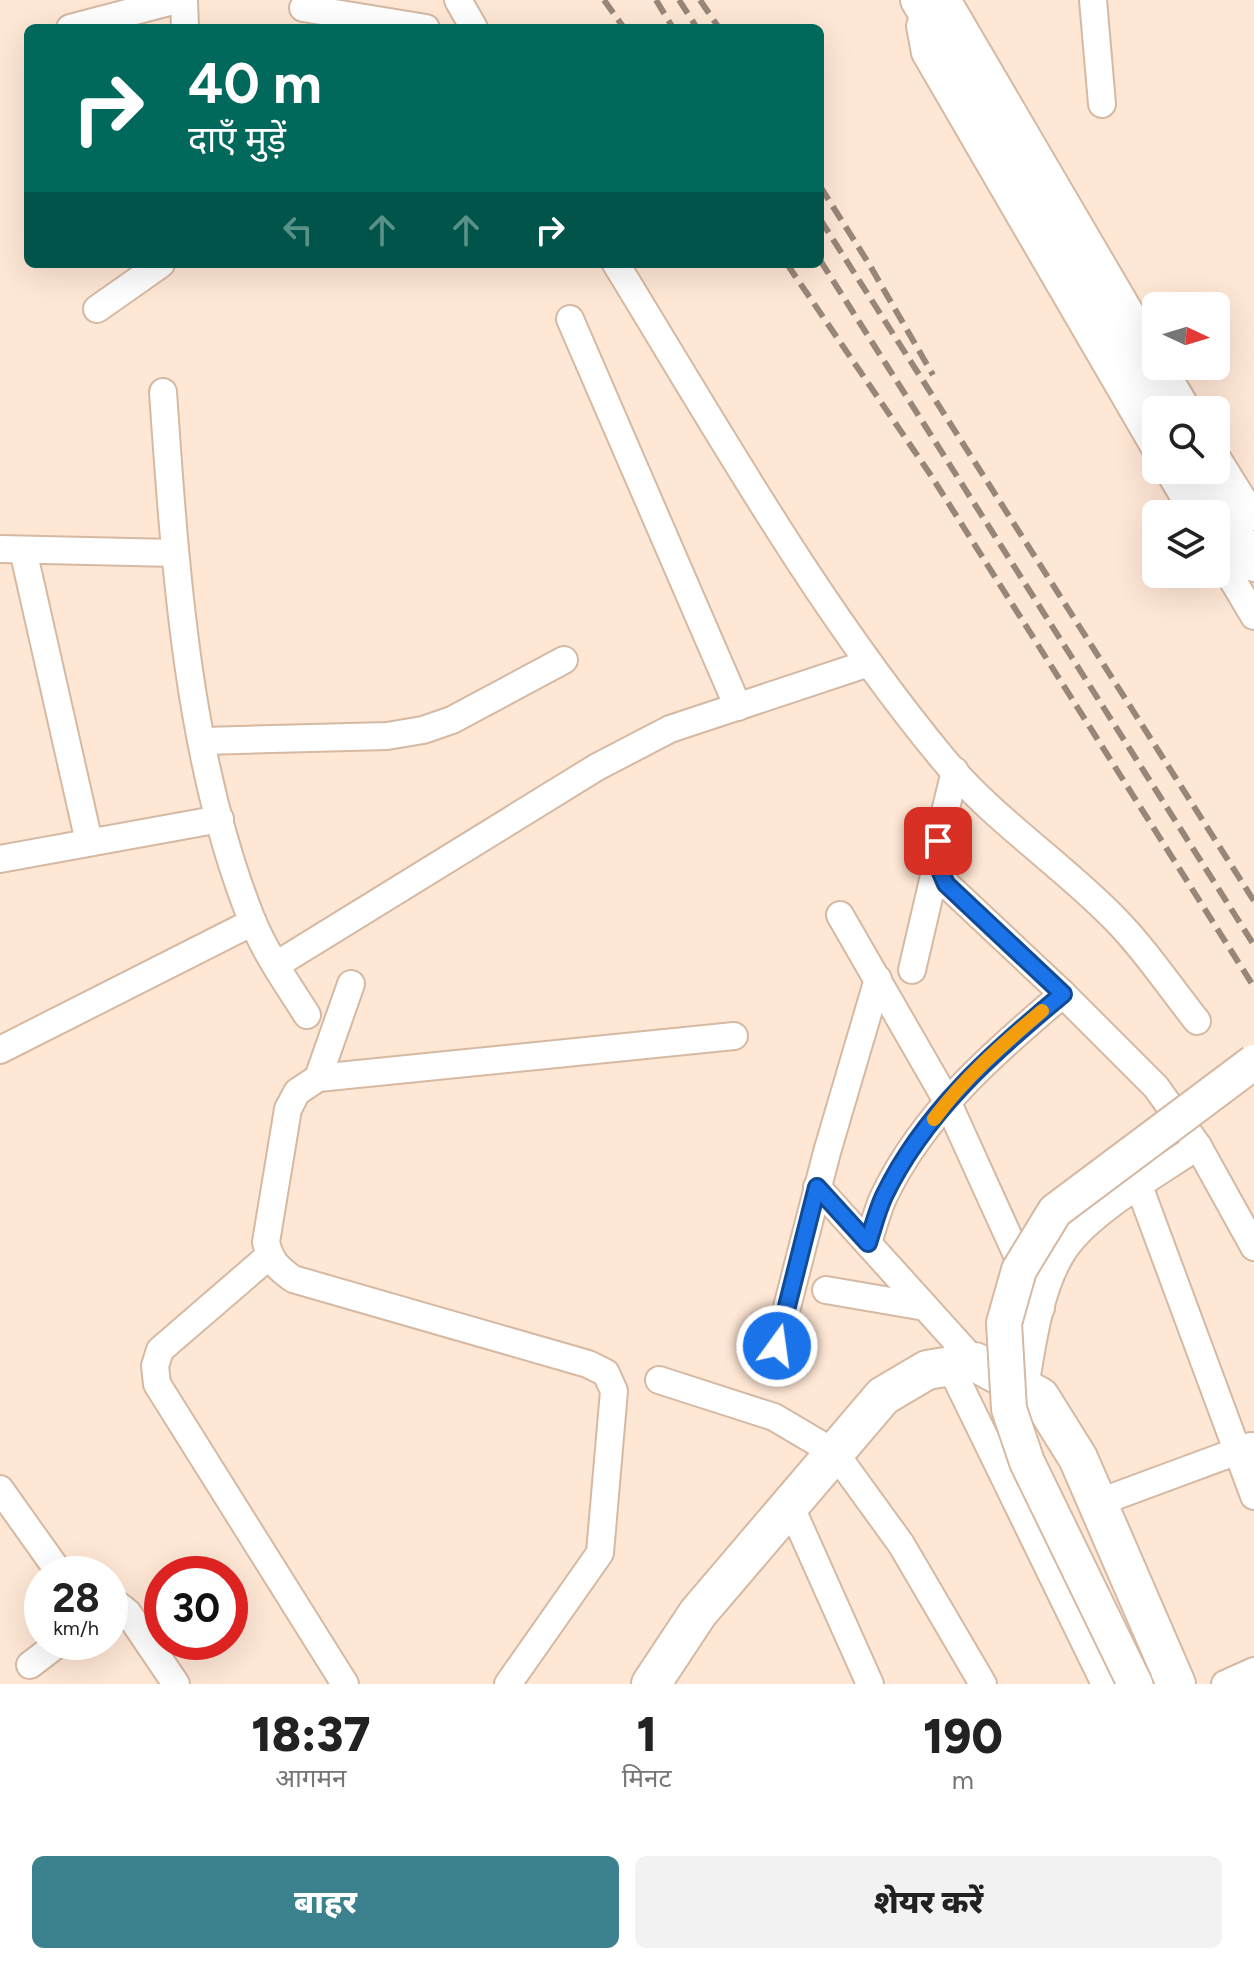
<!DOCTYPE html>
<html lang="hi">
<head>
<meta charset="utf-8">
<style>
  :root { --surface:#fff; --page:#f2f2f2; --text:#222; --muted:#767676; --accent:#3c828e }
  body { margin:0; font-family:Figtree,"Noto Sans Devanagari",sans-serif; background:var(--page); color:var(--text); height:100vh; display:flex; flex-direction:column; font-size:30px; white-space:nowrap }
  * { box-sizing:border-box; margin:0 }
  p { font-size:26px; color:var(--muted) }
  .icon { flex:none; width:44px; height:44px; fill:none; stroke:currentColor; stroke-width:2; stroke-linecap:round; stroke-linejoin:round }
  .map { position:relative; height:1684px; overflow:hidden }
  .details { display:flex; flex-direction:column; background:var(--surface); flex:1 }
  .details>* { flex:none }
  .banner { position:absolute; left:24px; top:24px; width:800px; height:244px; border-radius:12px; box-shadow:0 8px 32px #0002; background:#00695c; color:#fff; overflow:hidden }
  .needle { width:52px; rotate:94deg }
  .controls { position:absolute; left:1142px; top:292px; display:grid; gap:16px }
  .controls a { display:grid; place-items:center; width:88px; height:88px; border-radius:12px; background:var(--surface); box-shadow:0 8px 32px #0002; font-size:40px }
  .speed { position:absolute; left:24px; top:1556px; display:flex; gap:16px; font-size:40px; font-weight:700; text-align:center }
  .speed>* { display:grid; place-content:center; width:104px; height:104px; border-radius:50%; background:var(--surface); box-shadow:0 8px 32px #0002; line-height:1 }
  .speed small { font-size:20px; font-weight:400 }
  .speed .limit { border:12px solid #d22; background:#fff; color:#111 }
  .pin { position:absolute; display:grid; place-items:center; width:68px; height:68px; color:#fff; margin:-34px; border-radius:16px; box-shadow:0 4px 12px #0006 }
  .me { position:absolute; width:88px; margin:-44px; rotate:14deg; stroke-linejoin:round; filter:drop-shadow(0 0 6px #0008) }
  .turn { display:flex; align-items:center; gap:28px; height:168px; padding:0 32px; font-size:36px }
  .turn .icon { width:104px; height:104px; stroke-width:2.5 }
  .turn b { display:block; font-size:56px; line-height:68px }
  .lanes { display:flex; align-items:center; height:76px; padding:0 32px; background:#0003; justify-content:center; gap:40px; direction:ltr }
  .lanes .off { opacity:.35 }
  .eta { display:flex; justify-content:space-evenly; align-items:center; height:136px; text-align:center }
  .eta b { font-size:48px; font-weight:800; line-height:56px }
  .cta { display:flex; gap:16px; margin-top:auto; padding:16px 32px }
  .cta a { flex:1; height:92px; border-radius:12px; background:var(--accent); color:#fff; font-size:32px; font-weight:800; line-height:92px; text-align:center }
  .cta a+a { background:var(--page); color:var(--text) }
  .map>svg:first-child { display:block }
</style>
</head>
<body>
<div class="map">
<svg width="1254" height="1684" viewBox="0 0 1254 1684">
  <rect width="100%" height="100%" fill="#ffe7d5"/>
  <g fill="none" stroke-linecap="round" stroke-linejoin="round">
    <!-- minor casing -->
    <g stroke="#d5b9a3" stroke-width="30">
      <g id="minor">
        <path d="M184,0l1,28"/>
        <path d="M458,0l16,28"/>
        <path d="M949,0l-24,9 -5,17 5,27 231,397"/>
        <path d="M1093,0l9,104"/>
        <path d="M948,1l208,355"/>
        <path d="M303,8l123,20"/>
        <path d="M70,28l107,-28"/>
        <path d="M616,264c103,168 202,344 328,496 49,59 115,102 169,157 31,31 57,70 84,104"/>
        <path d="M97,309l64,-45"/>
        <path d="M570,319l168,388"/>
        <path d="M1162,366l26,44"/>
        <path d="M163,392c12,172 24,367 89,528 14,34 36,65 55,95"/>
        <path d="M1216,456l38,61"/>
        <path d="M1168,470l26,44"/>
        <path d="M0,549l174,4"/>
        <path d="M23,550l66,292"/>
        <path d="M1216,552l38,64"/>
        <path d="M203,741l184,-5 36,-6 29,-10 112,-60"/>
        <path d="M955,771l-17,70 -1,22 9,21 117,110 93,93 42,59 56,101"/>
        <path d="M0,859l220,-40"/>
        <path d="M840,915l107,186 94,207"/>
        <path d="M276,965l321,-198 73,-38 199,-66"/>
        <path d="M912,970l25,-107"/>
        <path d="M0,1050l253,-128"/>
        <path d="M318,1078l33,-94"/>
        <path d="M1139,1186l115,310"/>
        <path d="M817,1187l158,175"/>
        <path d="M868,1243c5,-15 9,-32 16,-47 40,-83 109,-143 179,-202"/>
        <path d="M269,1256l-109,94 -5,16 2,18 188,300"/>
        <path d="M826,1290l99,17"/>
        <path d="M777,1346l50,-194 51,-173"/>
        <path d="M950,1366l155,318"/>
        <path d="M659,1380l115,37 61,36 66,91 82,140"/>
        <path d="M1025,1388c7,-43 15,-105 41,-141 25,-36 94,-75 132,-101"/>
        <path d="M0,1489l54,76"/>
        <path d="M1097,1503l154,-57"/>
        <path d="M790,1505l80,179"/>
        <path d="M110,1606l8,-1 10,8 48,71"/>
        <path d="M30,1665l30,-23"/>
        <path d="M508,1684l92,-131 14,-162 -8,-18 -18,-9 -295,-85c-15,-11 -23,-18 -27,-37l22,-133 9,-17 21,-14 416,-42"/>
        <path d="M1225,1684l29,-13"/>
      </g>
    </g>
    <!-- tertiary casing -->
    <g stroke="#d5b9a3" stroke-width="38">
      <g id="tertiary">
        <path d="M918,0l243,410"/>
        <path d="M1196,470l58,94"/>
      </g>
    </g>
    <!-- secondary casing -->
    <g stroke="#d5b9a3" stroke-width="42">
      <path id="secondary" d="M651,1684l47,-71 185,-217 44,-26 48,-8 65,35 38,61 98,226"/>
    </g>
    <!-- minor -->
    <use href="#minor" stroke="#fff" stroke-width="26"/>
    <!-- tertiary -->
    <use href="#tertiary" stroke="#fff" stroke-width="34"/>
    <!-- secondary -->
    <use href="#secondary" stroke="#fff" stroke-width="38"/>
    <!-- rail -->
    <g stroke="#988679" stroke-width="6" stroke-dasharray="16 8" stroke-linecap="butt">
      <path d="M604,0l20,28"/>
      <path d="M656,0l17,28"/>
      <path d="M679,0l18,28"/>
      <path d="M700,0l19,28"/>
      <path d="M820,186l49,78 64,111"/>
      <path d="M820,219l434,682"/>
      <path d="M820,260l434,685"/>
      <path d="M787,264l143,210 324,513"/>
    </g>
    <!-- tertiary-bridge casing -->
    <g stroke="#d5b9a3" stroke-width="38" stroke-linecap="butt">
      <path id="tertiary-bridge" d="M1135,1684l-108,-222 -18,-53 -5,-86 15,-53 36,-59 199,-149"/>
    </g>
    <!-- tertiary-bridge -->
    <use href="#tertiary-bridge" stroke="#fff" stroke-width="34"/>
  </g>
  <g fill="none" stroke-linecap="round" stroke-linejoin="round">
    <!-- route casing -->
    <g stroke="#114b97" stroke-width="20">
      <path id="route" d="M777,1346l40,-159 51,56c5,-15 9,-32 16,-47 40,-83 109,-144 179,-202l-117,-110 -9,-21 1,-22"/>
    </g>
    <!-- route -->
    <use href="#route" stroke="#1a73e8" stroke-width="14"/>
    <!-- slow -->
    <path stroke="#f59e0b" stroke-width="14" d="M934,1119c30,-41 69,-75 108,-108"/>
  </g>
</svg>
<div class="controls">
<a><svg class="needle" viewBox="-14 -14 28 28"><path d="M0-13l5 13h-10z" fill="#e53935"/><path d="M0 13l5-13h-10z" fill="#767676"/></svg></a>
<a><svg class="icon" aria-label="search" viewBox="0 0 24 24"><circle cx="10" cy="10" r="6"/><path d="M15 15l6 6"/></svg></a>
<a><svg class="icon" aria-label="layers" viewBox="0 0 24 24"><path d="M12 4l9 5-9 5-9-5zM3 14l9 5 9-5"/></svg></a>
</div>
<div class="speed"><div>28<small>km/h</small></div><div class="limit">30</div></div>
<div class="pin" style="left:938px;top:841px;background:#d93025"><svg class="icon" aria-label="arrive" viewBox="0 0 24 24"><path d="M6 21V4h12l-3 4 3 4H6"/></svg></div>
<svg class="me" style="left:777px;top:1346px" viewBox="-20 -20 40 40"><circle r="17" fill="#1a73e8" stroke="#fff" stroke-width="3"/><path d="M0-11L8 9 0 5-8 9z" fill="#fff"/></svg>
<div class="banner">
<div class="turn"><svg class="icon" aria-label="right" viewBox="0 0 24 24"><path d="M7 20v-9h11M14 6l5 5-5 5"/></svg><div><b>40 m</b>दाएँ मुड़ें</div></div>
<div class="lanes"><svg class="icon off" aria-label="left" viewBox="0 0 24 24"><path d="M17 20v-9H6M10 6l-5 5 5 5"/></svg><svg class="icon off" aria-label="ahead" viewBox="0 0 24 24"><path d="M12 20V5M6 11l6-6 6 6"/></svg><svg class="icon off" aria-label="ahead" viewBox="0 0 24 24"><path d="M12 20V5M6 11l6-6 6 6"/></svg><svg class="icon" aria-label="right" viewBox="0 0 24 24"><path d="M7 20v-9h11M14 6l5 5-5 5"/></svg></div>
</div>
</div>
<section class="details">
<div class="eta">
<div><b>18:37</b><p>आगमन</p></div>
<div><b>1</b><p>मिनट</p></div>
<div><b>190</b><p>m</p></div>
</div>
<div class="cta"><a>बाहर</a><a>शेयर करें</a></div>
</section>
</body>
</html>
